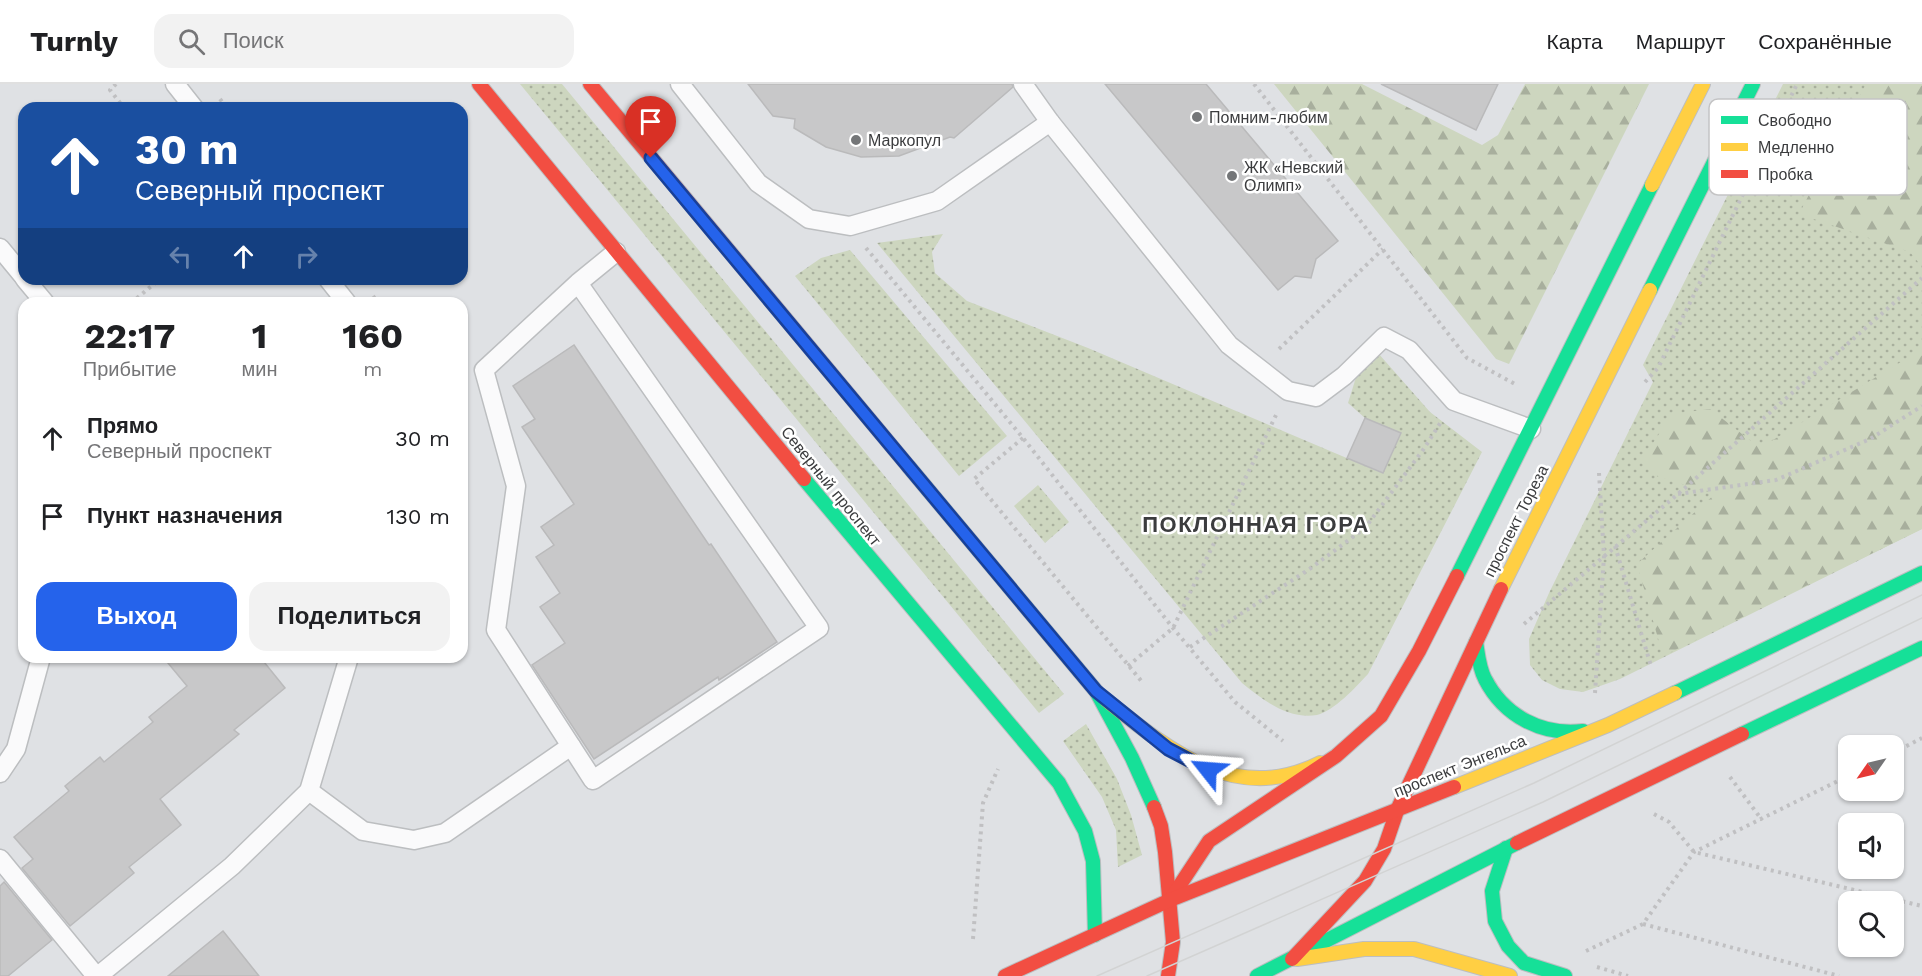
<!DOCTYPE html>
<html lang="ru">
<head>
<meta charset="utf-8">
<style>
  :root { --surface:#fff; --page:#f2f2f2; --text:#202124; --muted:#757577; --line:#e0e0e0; --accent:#2563eb }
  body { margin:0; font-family:"Work Sans",sans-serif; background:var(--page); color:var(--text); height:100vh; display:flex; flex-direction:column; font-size:22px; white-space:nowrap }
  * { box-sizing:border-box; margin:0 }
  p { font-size:20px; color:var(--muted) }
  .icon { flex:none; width:33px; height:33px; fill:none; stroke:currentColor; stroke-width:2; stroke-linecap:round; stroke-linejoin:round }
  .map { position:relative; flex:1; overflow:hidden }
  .side { position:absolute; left:18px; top:213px; width:450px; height:366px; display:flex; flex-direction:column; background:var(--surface); border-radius:18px; box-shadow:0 2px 4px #0004 }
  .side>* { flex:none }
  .hud { position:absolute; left:18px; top:18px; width:450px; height:183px; border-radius:18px; box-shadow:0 2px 4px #0004; background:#1a4fa0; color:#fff; overflow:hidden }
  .needle { width:39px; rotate:236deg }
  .buttons { position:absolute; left:1838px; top:651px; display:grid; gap:12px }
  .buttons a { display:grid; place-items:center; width:66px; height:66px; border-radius:12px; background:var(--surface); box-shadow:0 2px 4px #0004; font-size:30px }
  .pin { position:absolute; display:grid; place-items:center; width:51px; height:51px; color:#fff; margin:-62px -26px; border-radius:50% 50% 50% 0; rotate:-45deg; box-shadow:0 0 6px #0007 }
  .pin .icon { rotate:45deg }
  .me { position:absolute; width:66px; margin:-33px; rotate:298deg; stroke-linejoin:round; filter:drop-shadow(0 0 4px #0008) }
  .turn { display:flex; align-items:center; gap:21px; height:126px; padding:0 18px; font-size:27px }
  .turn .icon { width:78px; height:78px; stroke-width:2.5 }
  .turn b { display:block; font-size:42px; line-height:51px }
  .lanes { display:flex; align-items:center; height:57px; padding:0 18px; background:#0003; justify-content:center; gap:30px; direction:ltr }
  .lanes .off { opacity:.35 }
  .eta { display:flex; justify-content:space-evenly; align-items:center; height:102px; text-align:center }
  .eta b { font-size:36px; font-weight:700; line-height:42px }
  .cta { display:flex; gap:12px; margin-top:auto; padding:12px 18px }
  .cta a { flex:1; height:69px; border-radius:18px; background:var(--accent); color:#fff; font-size:24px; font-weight:700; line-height:69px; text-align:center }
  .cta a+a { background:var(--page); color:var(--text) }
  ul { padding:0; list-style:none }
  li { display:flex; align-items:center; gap:18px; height:78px; padding:0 18px }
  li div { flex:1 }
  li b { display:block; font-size:22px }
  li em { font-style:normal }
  header { display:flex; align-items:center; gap:36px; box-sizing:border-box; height:84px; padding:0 30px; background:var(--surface); border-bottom:2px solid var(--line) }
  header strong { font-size:28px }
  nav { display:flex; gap:33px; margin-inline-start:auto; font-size:21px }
  .search { width:420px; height:54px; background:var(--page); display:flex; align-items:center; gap:15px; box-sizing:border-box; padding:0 21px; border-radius:18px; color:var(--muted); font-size:22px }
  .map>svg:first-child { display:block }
</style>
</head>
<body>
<header>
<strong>Turnly</strong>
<div class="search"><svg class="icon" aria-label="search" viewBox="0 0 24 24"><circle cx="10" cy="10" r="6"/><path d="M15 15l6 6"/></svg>Поиск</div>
<nav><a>Карта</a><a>Маршрут</a><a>Сохранённые</a></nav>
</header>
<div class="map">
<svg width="1922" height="892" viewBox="0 0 1922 892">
  <defs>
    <pattern id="grass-dots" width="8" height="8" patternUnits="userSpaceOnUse" patternTransform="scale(1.5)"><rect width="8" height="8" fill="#cdd6bf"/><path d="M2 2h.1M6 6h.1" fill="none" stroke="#a8af9d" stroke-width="1.8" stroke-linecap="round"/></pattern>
    <pattern id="forest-firs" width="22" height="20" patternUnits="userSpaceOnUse" patternTransform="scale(1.5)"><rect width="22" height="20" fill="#cdd6bf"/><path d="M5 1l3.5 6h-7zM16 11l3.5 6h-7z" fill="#a8af9d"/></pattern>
  </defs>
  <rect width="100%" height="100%" fill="#dfe1e4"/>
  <!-- grass -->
  <g fill="url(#grass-dots)">
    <path d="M520,0h42l502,610 -25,19z"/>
    <path d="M1783,0h139v445l-302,150 -37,13 -23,-3 -18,-9 -12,-15 -1,-26 20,-46 104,-211 -10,-17z"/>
    <path d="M943,150l-11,18 3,21 32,28 121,47 294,125 18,-40 -35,-15 -17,-15 10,-32 20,-18 52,59 52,40 -114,222c-12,13 -34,37 -51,41 -29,5 -54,-15 -75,-32l-365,-440z"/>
    <path d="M850,166l157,186 -48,40 -164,-200 26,-18z"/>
    <path d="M1038,401l31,37 -24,21 -31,-37z"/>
    <path d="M1086,640l31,55 14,36 11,40 -24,12 -2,-37 -14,-33 -39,-56z"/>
  </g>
  <!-- forest -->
  <g fill="url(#forest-firs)">
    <path d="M1274,0h88l120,61 16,-10 27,-51h124l-140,280 -13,-5z"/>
    <path d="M1866,0h56v183l-12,-15 -111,-38z"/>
    <path d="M1922,265v180l-259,127 -26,-92 78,-70 -59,-18 -14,-16 30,-46 38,-5 50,39z"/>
  </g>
  <!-- building -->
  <g fill="#c8c8c9" stroke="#bababb" stroke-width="1.5">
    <path d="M748,0h264l1,3 -59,51 -4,-1 -51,19 -38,1 -35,-10 -32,-19 1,-9 -22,-3z"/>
    <path d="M1105,0h101l132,157 -22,18 -5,19 -16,-2 -17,14z"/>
    <path d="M1381,0h117l-22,46z"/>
    <path d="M574,261l135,200 2,-1 66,98 -58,38 -1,-3 -124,82 -62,-94 33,-22 -25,-36 20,-14 -24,-36 18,-12 -13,-18 33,-23 -52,-77 13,-8 -22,-33z"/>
    <path d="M1365,334l36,15 -18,40 -36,-15z"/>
    <path d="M163,573h97l25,31 -51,42 5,4 -79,65 21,26 -52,42 5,6 -64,53 -48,-58 11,-9 -19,-22 55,-46 -4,-5 35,-29 4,5 49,-40 -4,-5 38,-31z"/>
    <path d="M4,798l48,58 -44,36h-8v-90z"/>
    <path d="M223,847l36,45h-91z"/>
  </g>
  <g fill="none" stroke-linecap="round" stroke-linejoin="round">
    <!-- lane casing -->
    <g stroke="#bcbec0" stroke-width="21">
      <g id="lane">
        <path d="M175,0l19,24"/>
        <path d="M680,0l78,99 51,36 41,7 87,-25 113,-79"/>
        <path d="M1023,0l27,38 179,223 59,46 28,6 28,-21 40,-39 25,13 45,51 77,28"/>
        <path d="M0,164l24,29"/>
        <path d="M25,195l20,24"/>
        <path d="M328,195l19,24"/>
        <path d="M578,199l-94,87 32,116 -20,144 97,150 226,-152 -241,-345 38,-31"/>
        <path d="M0,689l16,-24 25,-92"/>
        <path d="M309,707l54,40 51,9 31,-7 126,-87"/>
        <path d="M0,775l96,117"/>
        <path d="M98,892l134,-110 77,-75 40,-134"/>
      </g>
    </g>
    <!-- fast casing -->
    <g stroke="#bcbec0" stroke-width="16">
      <g id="fast">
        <path d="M1650,206l103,-206"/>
        <path d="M909,383l187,224 36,67 22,49"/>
        <path d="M804,395l255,304 26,48 8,30 2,74"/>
        <path d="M1457,492l195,-391"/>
        <path d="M1476,558c2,12 3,26 9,37 19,37 57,57 98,52"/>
        <path d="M1675,609l247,-120"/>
        <path d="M1742,650l180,-86"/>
        <path d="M1506,764l-14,43 3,30 13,25 16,17 41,13"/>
        <path d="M1257,892l260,-133"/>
      </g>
    </g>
    <!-- slow casing -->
    <g stroke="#bcbec0" stroke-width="16">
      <g id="slow">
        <path d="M1652,101l51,-101"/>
        <path d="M1501,505l149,-299"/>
        <path d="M1106,616c63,50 130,106 214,63"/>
        <path d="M1454,703l154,-62 67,-32"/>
        <path d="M1297,875l67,-10h50l96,27"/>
      </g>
    </g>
    <!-- jam casing -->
    <g stroke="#bcbec0" stroke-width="16">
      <g id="jam">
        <path d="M479,0l325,395"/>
        <path d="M590,0l319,383"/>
        <path d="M1154,723l7,19 4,26 8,90 -5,34"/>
        <path d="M1517,759l225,-109"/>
        <path d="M1170,816l39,-59 127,-85 45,-40 38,-65 38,-75"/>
        <path d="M1292,875l73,-78 19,-32 14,-41 103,-219"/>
        <path d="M1005,892l165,-76 284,-113"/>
      </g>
    </g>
    <!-- path -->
    <g stroke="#c0c0c2" stroke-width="4" stroke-dasharray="3 4.5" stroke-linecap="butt">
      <path d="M116,0l-6,6 14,18"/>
      <path d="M1254,0l213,274 48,26"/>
      <path d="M220,15l7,9"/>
      <path d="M866,164l157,190 150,190 62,74 48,39"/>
      <path d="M373,212l5,7"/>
      <path d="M131,219l29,-24"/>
      <path d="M1279,265l104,-100"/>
      <path d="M1645,298l13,-14 139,-284"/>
      <path d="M1023,354l-49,41 169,204"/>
      <path d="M1678,410l98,-14 94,-41 52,-33"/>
      <path d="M1615,462l36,120"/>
      <path d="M1524,540l154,-130 244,-216"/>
      <path d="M1190,563l121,-79 54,-40 58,-78 18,-28"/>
      <path d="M1128,582l45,-38 104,-215"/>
      <path d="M1595,609l9,-137 -5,-83"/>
      <path d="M1893,669l29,-15"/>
      <path d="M1730,693l32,43"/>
      <path d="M1654,730l15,8 25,30 228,54"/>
      <path d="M1643,840l196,52"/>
      <path d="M973,855l10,-136 15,-34"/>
      <path d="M1586,867l57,-27 51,-72 154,-76"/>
      <path d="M1597,883l31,9"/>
    </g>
    <!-- lane -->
    <use href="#lane" stroke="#fafafb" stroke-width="18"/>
    <!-- fast -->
    <use href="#fast" stroke="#16e098" stroke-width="14"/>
    <!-- slow -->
    <use href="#slow" stroke="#ffcf43" stroke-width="14"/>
    <!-- jam -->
    <use href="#jam" stroke="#f24e42" stroke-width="14"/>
    <!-- tram -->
    <g stroke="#d2d3d3" stroke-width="1.5">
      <path d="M1097,892l437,-193 388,-188"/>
      <path d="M1147,892l396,-174 379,-184"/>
    </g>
  </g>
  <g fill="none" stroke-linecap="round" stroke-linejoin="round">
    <!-- route casing -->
    <g stroke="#184099" stroke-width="15">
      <path id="route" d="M651,74l445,533 72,58 40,21"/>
    </g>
    <!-- route -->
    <use href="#route" stroke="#2563eb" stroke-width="10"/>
  </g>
  <!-- markers -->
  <g fill="#747678" stroke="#fff" stroke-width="2">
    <circle cx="1197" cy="33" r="6"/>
    <circle cx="856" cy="56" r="6"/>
    <circle cx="1232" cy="92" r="6"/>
  </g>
  <g text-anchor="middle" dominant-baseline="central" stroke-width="5" stroke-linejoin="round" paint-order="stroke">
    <!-- poi labels -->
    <g font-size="16" fill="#3b3c3e" stroke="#fff" text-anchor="start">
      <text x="1209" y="33">Помним-любим</text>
      <text x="868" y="56">Маркопул</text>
      <text x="1244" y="83">ЖК «Невский<tspan x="1244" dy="18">Олимп»</tspan></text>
    </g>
    <!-- street labels -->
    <g font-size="16" fill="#3b3c3e" stroke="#fff">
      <text transform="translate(831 402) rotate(51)">Северный проспект</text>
      <text transform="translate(1516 437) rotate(-63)">проспект Тореза</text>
      <text transform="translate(1460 682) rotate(-22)">проспект Энгельса</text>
    </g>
    <!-- district labels -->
    <g font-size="22" font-weight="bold" letter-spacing="1.5" fill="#3b3c3e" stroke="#fff">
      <text x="1256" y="440">ПОКЛОННАЯ ГОРА</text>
    </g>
  </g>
  <!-- legend -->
  <rect x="1709" y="15" width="198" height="96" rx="9" fill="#fff" stroke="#c4c4c5" stroke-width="1.5"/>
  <rect x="1721" y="32" width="27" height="8" fill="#16e098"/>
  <rect x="1721" y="59" width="27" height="8" fill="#ffcf43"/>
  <rect x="1721" y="86" width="27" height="8" fill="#f24e42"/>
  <g font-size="16" fill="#3b3c3e">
    <text x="1758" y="42">Свободно</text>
    <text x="1758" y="69">Медленно</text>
    <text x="1758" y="96">Пробка</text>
  </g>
</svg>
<div class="buttons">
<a><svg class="needle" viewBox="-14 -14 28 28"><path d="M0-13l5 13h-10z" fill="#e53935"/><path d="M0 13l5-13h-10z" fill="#757577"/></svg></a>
<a><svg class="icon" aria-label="sound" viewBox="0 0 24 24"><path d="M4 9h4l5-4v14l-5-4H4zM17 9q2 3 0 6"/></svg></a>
<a><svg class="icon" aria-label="search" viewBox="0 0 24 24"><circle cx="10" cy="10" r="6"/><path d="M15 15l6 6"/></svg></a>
</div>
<div class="pin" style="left:651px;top:74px;background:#d93025"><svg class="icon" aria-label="arrive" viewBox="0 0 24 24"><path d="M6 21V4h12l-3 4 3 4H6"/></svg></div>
<svg class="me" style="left:1208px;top:686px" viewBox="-20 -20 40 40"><path d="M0-17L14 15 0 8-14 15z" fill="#2563eb" stroke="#fff" stroke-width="4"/></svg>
<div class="hud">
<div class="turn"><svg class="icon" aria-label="ahead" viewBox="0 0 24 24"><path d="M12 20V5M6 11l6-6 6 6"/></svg><div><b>30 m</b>Северный проспект</div></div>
<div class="lanes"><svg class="icon off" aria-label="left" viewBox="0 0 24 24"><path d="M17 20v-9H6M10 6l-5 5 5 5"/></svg><svg class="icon" aria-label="ahead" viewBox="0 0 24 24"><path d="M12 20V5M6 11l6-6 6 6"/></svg><svg class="icon off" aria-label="right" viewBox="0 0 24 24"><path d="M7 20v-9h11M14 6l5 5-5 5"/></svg></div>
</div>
<section class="side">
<div class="eta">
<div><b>22:17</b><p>Прибытие</p></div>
<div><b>1</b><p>мин</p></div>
<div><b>160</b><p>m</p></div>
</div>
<ul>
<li><svg class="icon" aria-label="ahead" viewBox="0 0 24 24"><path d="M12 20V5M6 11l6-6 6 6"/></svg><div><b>Прямо</b><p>Северный проспект</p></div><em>30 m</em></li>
<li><svg class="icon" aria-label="arrive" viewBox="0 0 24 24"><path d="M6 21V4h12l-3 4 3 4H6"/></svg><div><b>Пункт назначения</b></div><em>130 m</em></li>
</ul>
<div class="cta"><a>Выход</a><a>Поделиться</a></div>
</section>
</div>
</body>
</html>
